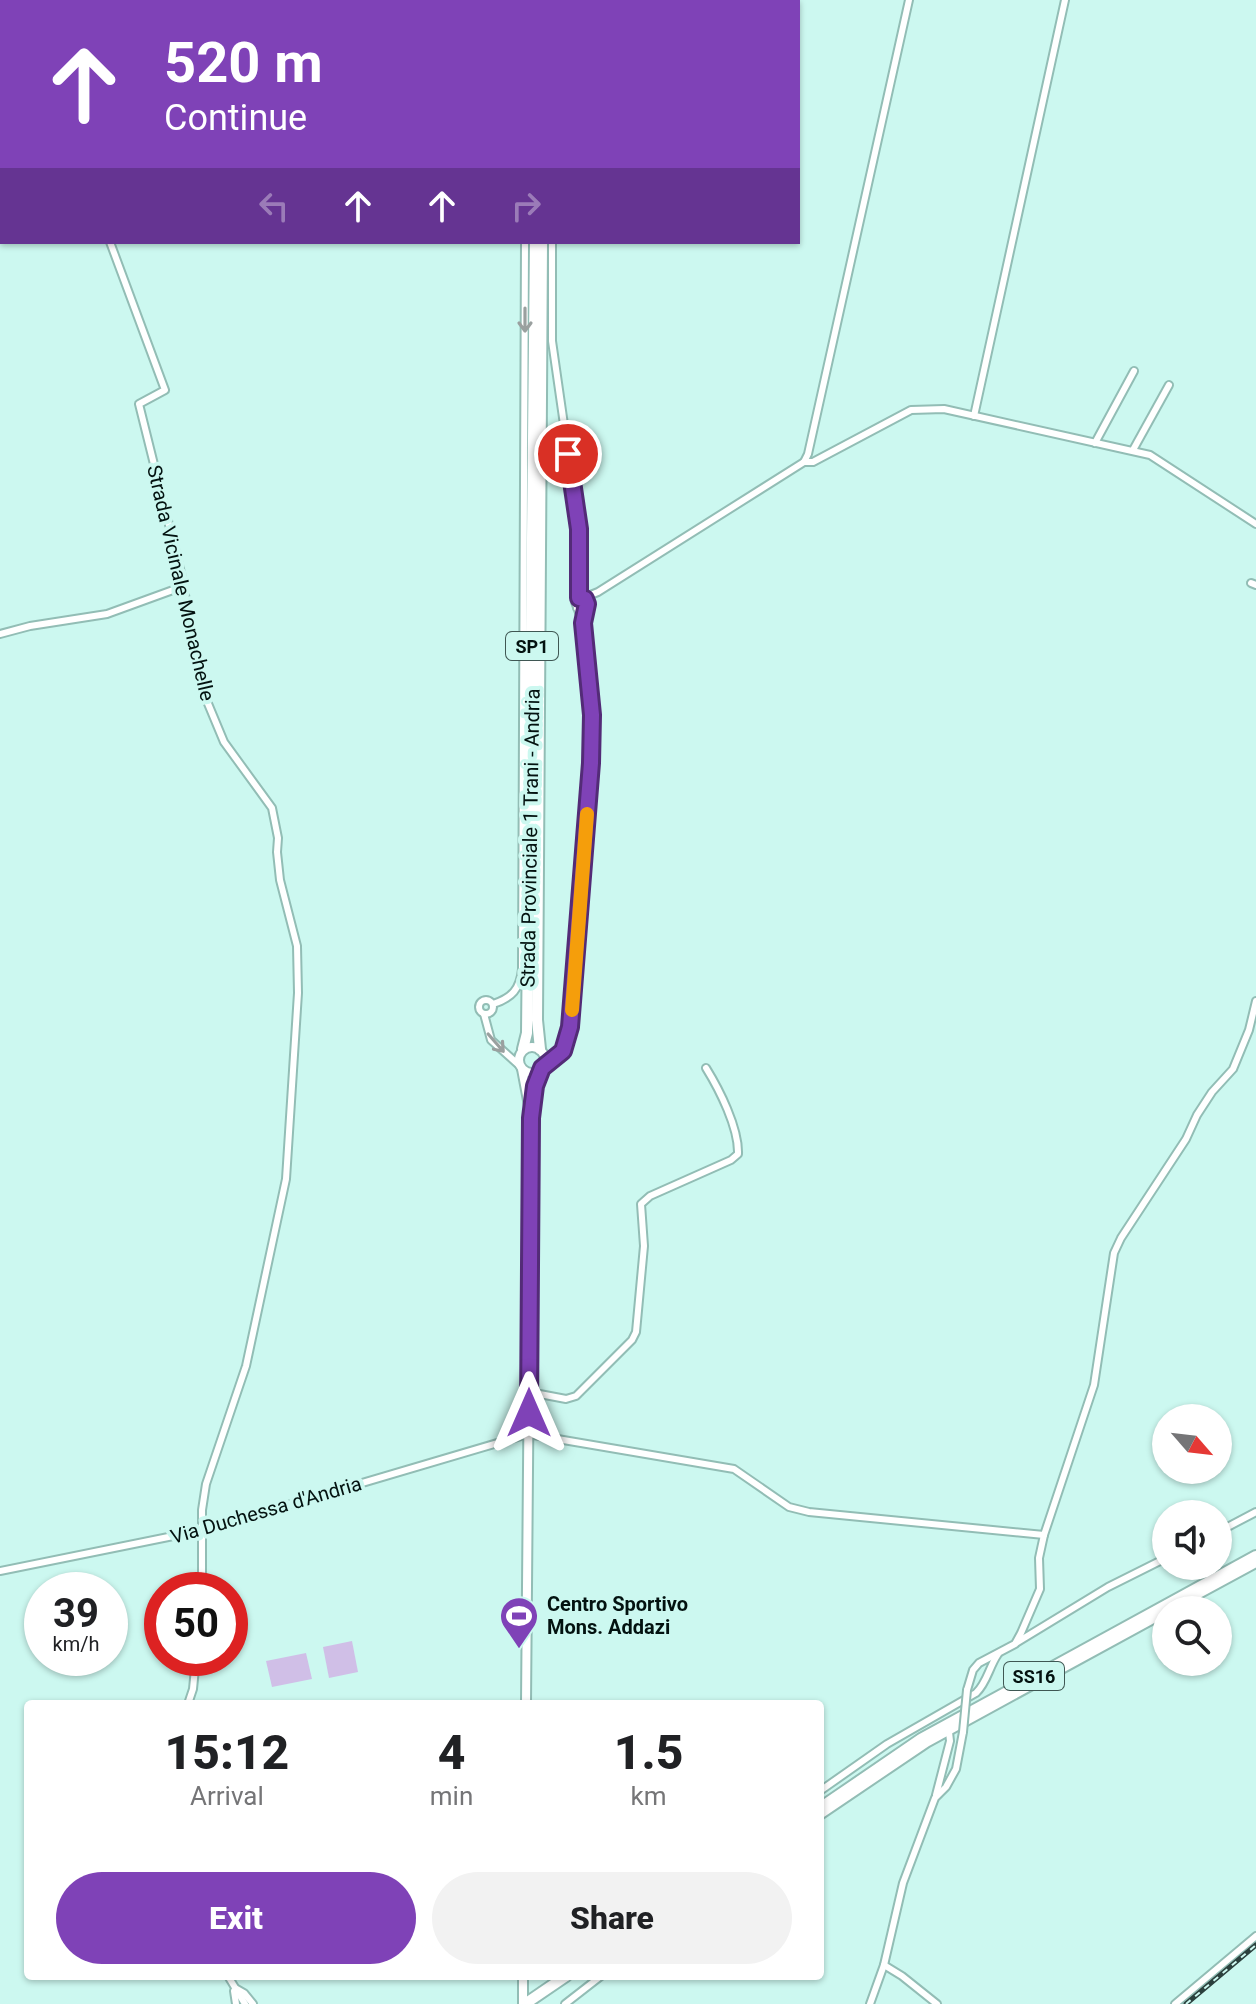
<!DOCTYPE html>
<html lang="en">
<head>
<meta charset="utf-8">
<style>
  :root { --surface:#fff; --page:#f2f2f2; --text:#202124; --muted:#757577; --accent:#7f42b7 }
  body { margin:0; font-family:Roboto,sans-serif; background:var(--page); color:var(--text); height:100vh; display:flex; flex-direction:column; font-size:30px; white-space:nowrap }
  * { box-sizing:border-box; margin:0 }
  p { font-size:26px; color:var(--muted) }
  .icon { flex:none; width:44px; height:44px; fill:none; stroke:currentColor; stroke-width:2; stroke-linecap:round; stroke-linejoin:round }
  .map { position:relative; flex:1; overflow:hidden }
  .details { position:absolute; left:24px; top:1700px; width:800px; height:280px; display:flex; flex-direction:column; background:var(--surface); border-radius:8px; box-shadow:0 2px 6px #0004 }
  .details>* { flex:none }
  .banner { position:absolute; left:0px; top:0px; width:800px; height:244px; box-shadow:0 2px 6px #0004; background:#7f42b7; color:#fff; overflow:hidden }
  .needle { width:52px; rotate:118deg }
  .buttons { position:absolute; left:1152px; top:1404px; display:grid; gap:16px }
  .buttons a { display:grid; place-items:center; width:80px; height:80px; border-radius:50%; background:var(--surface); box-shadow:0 2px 6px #0004; font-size:40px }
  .speed { position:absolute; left:24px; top:1572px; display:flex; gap:16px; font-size:40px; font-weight:700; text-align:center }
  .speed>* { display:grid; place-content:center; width:104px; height:104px; border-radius:50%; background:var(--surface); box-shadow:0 2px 6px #0004; line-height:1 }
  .speed small { font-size:20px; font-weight:400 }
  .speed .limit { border:12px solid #d22; background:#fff; color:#111 }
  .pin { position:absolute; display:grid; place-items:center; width:68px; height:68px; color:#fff; margin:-34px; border:4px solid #fff; border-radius:50%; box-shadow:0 2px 8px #0007 }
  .me { position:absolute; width:88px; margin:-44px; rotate:0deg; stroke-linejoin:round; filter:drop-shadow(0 0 6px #0008) }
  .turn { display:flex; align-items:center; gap:28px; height:168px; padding:0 32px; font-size:36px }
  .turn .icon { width:104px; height:104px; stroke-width:2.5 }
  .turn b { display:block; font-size:56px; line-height:68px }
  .lanes { display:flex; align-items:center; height:76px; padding:0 32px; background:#0003; justify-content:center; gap:40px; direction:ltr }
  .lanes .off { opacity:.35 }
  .eta { display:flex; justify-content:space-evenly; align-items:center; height:136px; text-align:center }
  .eta b { font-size:48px; font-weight:800; line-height:56px }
  .button { display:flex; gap:16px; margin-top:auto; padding:16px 32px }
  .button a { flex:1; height:92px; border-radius:48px; background:var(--accent); color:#fff; font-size:32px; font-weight:800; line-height:92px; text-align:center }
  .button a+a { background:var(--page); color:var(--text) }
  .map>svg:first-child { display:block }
</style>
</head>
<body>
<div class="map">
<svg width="1256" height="2004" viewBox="0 0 1256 2004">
  <rect width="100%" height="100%" fill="#ccf8f0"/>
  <!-- green -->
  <g fill="#d0bfe7">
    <path d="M352,1641l6,31 -29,6 -6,-31z"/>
    <path d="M306,1653l6,26 -40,8 -6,-26z"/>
  </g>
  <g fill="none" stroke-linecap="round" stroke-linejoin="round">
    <!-- minor casing -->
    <g stroke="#92bdb5" stroke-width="10">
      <g id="minor">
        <path d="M32,0l1,2"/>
        <path d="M515,0v2"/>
        <path d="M559,2v-2"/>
        <path d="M110,242l55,148 -26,14 43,173 15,88 7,29 20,48 48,66 6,30 -1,14 3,28 17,66 1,47 -12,186 -40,187 -40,118 -4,26v80"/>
        <path d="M552,242v99l27,188v69"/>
        <path d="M974,416l91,-416"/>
        <path d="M1095,443l39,-72"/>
        <path d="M1133,450l36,-65"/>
        <path d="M804,462h9l98,-52 33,-1 206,46 106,69"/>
        <path d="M1251,583l5,2"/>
        <path d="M583,598l15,-6 206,-130 4,-8 101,-454"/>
        <path d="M577,608l8,1 1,-9 -5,-3 -6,5 8,21"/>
        <path d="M0,634l30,-8 77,-12 77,-28"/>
        <circle cx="486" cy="1007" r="7"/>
        <path d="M493,1004c19,-6 27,-15 29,-35l3,-727"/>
        <path d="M484,1014l7,26 29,26"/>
        <path d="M544,1065l19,-14 5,-12 16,-158 7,-118 1,-48 -8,-69 -1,-23 3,-15"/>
        <path d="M529,1392l37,7 10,-3 56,-56 4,-8 8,-86 -3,-42 9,-8 81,-36 7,-6c1,-26 -19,-65 -32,-86"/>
        <path d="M1218,1532l38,-20"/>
        <path d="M0,1571l203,-41 325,-96 206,35 55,38 20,5 235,23"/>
        <path d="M1171,1610l85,-46"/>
        <path d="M1016,1643l92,-56 58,-29"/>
        <path d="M967,1690l6,-20 6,-7 36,-19 6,-11 19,-44 -1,-31 5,-23 50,-150 20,-132 7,-15 65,-99 11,-24 15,-23 21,-23 16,-39 7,-29"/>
        <path d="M188,1704l5,-15 3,-31"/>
        <path d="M820,1791l67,-47 89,-51c11,-10 13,-26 22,-39"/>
        <path d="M936,1795l14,-54 -1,-9"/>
        <path d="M820,1816l108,-73 238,-130"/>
        <path d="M884,1965l18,11 35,28"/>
        <path d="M228,1976l17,28"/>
        <path d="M237,1989l7,4 9,11"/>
        <path d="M234,1991l2,13"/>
        <path d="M565,2004l36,-28"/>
        <path d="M870,2004l14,-39 19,-82 32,-85 11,-11 10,-18 7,-37"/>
        <path d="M1175,2004l81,-68"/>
      </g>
    </g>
    <!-- major casing -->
    <g stroke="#92bdb5" stroke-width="12">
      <g id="major">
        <circle cx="532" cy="1060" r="13"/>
        <path d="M522,1069l7,37"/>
        <path d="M526,1704l5,-586 4,-32 7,-18"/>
        <path d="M523,2004v-28"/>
      </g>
    </g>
    <!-- highway casing -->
    <g stroke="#92bdb5" stroke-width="14">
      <g id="highway">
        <path d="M537,2v-2"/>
        <path d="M546,2v-2"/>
        <path d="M523,1049l4,-16 8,-791"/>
        <path d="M540,1049l-3,-29 5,-778"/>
        <path d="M820,1808l101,-69 335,-183"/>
        <path d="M525,2004l41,-28"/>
      </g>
    </g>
    <!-- minor -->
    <use href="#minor" stroke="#fff" stroke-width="6"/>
    <!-- major -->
    <use href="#major" stroke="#fff" stroke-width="8"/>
    <!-- highway -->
    <use href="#highway" stroke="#fff" stroke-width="10"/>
    <!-- rail casing -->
    <g stroke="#2b403d" stroke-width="5">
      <path id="rail" d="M1186,2004l70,-59"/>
    </g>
    <!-- rail -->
    <use href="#rail" stroke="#ccf8f0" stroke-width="2" stroke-dasharray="6" stroke-linecap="butt"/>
    <!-- minor-bridge casing -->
    <g stroke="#92bdb5" stroke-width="10" stroke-linecap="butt">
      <path id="minor-bridge" d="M963,1732l4,-42"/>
    </g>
    <!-- minor-bridge -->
    <use href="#minor-bridge" stroke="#fff" stroke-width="6"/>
  </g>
  <!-- one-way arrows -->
  <defs><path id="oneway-shaft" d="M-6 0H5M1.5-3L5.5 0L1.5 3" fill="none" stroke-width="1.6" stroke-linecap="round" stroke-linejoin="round" transform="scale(2)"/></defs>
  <g stroke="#9aa09f">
    <use href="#oneway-shaft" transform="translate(525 320) rotate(90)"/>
    <use href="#oneway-shaft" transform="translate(496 1043) rotate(49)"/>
  </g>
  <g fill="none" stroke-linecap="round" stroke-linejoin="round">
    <!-- route casing -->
    <g stroke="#532b77" stroke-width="20">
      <path id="route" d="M529,1413l2,-295 4,-32 7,-18 21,-17 7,-24 21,-264 1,-48 -9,-92 4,-19 -2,-5 -6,-1v-69l-11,-75"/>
    </g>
    <!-- route -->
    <use href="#route" stroke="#7f42b7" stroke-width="14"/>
    <!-- slow -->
    <path stroke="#f59e0b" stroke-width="14" d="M572,1010l15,-196"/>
  </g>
  <!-- icons -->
  <defs>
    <g id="stadium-pin" transform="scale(2)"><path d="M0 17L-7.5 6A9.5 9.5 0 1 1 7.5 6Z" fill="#7f42b7" stroke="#ccf8f0"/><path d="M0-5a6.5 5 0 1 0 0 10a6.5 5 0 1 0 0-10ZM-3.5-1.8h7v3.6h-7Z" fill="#fff"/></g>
  </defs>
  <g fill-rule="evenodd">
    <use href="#stadium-pin" x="519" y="1616"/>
  </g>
  <g text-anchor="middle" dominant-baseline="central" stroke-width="8" stroke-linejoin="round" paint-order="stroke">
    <!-- shield labels -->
    <g fill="#ccf8f0" stroke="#3f5753" stroke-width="2">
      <rect x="506" y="632" width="52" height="28" rx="6"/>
      <rect x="1004" y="1662" width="60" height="28" rx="6"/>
    </g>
    <g font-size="18" font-weight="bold" fill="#031210">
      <text x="532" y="646">SP1</text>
      <text x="1034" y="1676">SS16</text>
    </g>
    <!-- street labels -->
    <g font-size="20" fill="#031210" stroke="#ccf8f0">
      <text transform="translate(181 583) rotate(77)">Strada Vicinale Monachelle</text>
      <text transform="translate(530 838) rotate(-89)">Strada Provinciale 1 Trani - Andria</text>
      <text transform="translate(266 1510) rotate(-16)">Via Duchessa d'Andria</text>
    </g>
    <!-- poi labels -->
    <g font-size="20" font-weight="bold" fill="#031210" stroke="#ccf8f0" text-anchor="start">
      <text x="547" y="1604">Centro Sportivo<tspan x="547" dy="23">Mons. Addazi</tspan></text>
    </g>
  </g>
</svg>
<div class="buttons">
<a><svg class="needle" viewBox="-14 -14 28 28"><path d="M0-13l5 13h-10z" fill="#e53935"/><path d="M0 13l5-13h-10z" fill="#757577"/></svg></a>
<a><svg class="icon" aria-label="sound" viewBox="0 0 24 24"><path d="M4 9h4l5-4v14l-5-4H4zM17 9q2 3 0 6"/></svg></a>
<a><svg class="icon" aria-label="search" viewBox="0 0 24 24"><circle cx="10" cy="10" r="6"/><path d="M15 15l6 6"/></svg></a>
</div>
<div class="speed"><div>39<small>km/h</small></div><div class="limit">50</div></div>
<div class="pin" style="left:568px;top:454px;background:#d93025"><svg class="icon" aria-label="arrive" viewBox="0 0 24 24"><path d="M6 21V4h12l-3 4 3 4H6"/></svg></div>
<svg class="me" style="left:529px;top:1413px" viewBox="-20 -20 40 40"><path d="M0-17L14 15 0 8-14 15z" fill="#7f42b7" stroke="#fff" stroke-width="4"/></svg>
<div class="banner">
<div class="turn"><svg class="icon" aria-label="ahead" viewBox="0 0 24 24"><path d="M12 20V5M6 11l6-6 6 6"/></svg><div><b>520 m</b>Continue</div></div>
<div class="lanes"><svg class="icon off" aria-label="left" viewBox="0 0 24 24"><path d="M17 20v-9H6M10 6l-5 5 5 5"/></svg><svg class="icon" aria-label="ahead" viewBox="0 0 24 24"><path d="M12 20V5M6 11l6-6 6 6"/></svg><svg class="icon" aria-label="ahead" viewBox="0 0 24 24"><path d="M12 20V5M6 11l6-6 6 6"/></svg><svg class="icon off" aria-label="right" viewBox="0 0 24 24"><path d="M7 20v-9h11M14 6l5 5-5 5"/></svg></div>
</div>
<section class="details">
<div class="eta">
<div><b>15:12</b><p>Arrival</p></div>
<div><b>4</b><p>min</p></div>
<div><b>1.5</b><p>km</p></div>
</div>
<div class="button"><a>Exit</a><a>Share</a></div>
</section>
</div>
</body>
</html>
